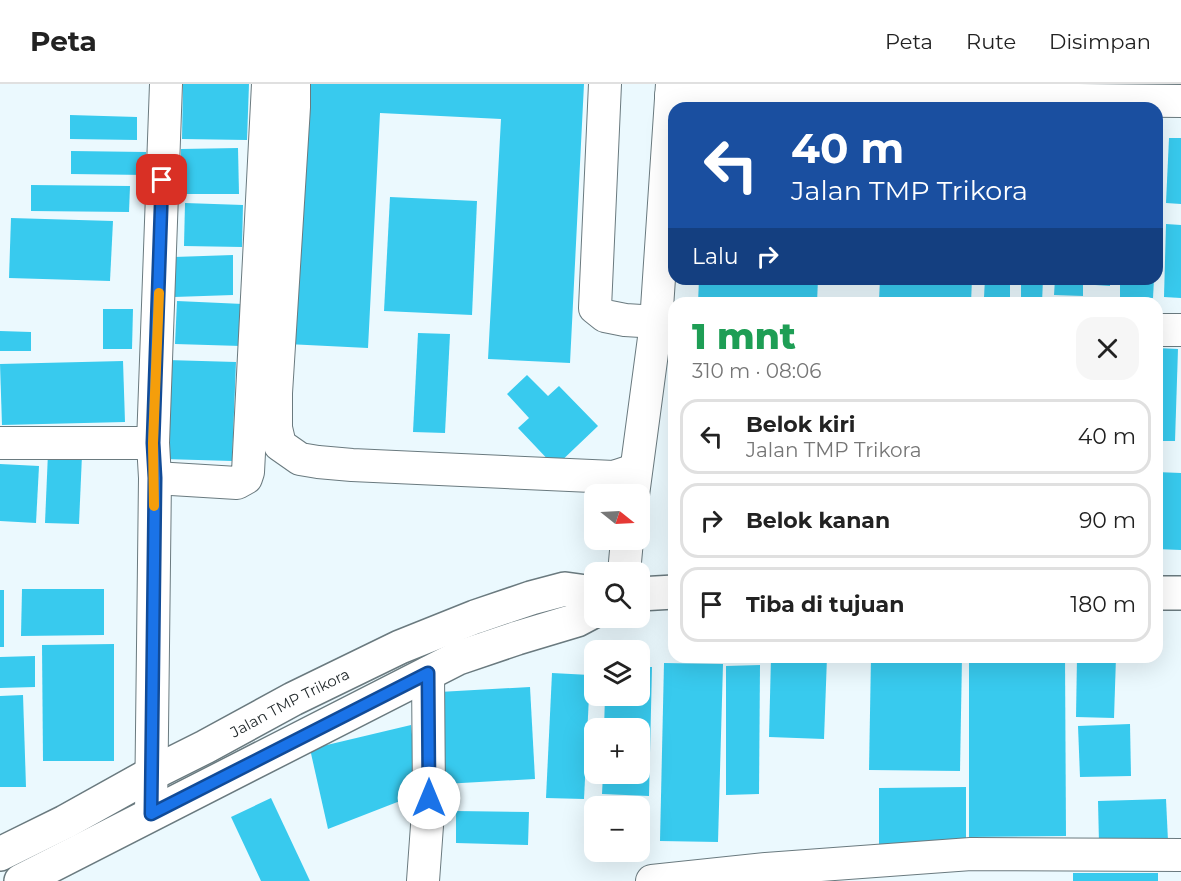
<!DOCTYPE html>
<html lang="id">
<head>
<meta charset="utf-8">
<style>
  :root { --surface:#fff; --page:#f6f6f6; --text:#222; --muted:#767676; --line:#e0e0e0 }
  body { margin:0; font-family:Montserrat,sans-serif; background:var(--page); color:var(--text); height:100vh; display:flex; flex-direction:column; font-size:22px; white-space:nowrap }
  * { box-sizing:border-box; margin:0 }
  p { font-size:20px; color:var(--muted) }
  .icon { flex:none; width:33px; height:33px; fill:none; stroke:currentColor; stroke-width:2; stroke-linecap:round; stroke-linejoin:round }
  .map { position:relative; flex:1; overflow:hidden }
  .sheet { position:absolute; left:668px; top:213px; width:495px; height:366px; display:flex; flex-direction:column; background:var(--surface); border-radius:18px; box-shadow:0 6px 24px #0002 }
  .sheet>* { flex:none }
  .hud { position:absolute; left:668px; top:18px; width:495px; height:183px; border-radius:18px; box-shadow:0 6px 24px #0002; background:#1a4fa0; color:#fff; overflow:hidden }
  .needle { width:39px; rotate:108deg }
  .controls { position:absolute; left:584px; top:400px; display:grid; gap:12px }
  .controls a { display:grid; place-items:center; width:66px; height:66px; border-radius:12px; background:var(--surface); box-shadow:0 6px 24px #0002; font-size:30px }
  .pin { position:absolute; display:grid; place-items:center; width:51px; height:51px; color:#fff; margin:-26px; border-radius:12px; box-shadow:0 3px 9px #0006 }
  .me { position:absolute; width:66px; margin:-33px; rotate:0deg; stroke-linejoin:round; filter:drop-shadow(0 0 4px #0008) }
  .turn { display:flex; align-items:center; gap:21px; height:126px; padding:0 24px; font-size:27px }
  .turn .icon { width:78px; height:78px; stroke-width:2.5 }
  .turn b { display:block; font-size:42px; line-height:51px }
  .then { display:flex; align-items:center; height:57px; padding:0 24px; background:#0003; gap:12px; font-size:22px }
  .round { display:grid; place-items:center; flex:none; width:63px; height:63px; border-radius:18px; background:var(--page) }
  .head { display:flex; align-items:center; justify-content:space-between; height:102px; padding:0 24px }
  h1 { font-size:36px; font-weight:800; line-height:45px; color:#1e9e55 }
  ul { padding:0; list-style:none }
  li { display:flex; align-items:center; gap:18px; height:75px; margin:0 12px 9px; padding:0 12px; border:3px solid var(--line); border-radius:18px }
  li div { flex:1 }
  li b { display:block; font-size:22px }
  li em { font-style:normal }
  header { display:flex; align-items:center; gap:36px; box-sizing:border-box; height:84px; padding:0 30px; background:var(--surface); border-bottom:2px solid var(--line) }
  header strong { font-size:28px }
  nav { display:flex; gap:33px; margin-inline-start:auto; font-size:21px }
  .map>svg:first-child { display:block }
</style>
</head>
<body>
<header>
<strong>Peta</strong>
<nav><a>Peta</a><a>Rute</a><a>Disimpan</a></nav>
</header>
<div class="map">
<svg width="1181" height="797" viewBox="0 0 1181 797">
  <rect width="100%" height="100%" fill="#ebf9fe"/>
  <!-- building -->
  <g fill="#38caee">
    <path d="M183,0h66l-2,56 -65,-1z"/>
    <path d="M301,0h283l-14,279 -82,-4 13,-240 -121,-6 -12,235 -81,-4z"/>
    <path d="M70,31l67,2v23l-67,-1z"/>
    <path d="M1169,54h12v66l-15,-1z"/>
    <path d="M238,64l1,46h-58v-45z"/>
    <path d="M71,67l75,1v23l-75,-1z"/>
    <path d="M31,101l99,1 -1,26 -98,-1z"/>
    <path d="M390,113l87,4 -5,114 -88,-4z"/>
    <path d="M185,119l58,2 -1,42 -58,-1z"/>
    <path d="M11,134l102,3 -3,60 -101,-3z"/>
    <path d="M1166,140l15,1v73l-17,-1z"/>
    <path d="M233,171v40l-59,2v-40z"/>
    <path d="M699,195h119l-1,24h-119z"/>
    <path d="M880,195h92l-1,24 -92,-3z"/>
    <path d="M985,195h25v19l-26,-1z"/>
    <path d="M1021,195h22l-1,24 -21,-1z"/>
    <path d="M1055,195h28v17l-29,-1z"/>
    <path d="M1095,195h15v7l-15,-1z"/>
    <path d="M1120,195h34l-1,19 -33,-1z"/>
    <path d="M177,217l66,3 -2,42 -66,-2z"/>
    <path d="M103,225h30l-1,40h-29z"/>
    <path d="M0,247l31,1v19h-31z"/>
    <path d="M418,249l32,1 -5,99 -32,-1z"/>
    <path d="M1156,264l22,1 -3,92h-19z"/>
    <path d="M167,276l69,2 -4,99 -68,-2z"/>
    <path d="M123,277l2,61 -123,3 -2,-61z"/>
    <path d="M527,291l21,21 11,-10 39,40 -43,41 -37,-39 11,-10 -22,-24z"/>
    <path d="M48,369l34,2 -3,69 -34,-1z"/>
    <path d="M0,380l39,2 -3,57 -36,-2z"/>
    <path d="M1156,388l25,1v77l-25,-1z"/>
    <path d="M22,505h82v46l-83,1z"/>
    <rect x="0" y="506" width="4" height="57"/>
    <path d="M114,560v117h-71l-1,-116z"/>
    <path d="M35,572v31l-35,1v-31z"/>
    <path d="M771,573h56l-3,82 -55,-2z"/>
    <path d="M871,573h91l-2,114 -91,-1z"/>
    <path d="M1065,573l1,179 -97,1v-179z"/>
    <path d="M1077,573h39l-2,61 -38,-1z"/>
    <path d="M664,579l59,1 -5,178 -58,-1z"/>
    <path d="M760,581l-1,129 -33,1v-129z"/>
    <path d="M639,583h13l-3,129 -47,-2 1,-20h36v-45h-35l1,-33h34z"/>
    <path d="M552,589l38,2 -6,124 -38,-1z"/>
    <path d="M530,603l5,92 -91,5 -5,-92z"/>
    <path d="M23,611l3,92h-26v-91z"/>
    <path d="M1130,640l1,52 -51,1 -2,-51z"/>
    <path d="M411,641l7,69 -90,35 -18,-80z"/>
    <path d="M966,703v59l-87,1v-59z"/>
    <path d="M271,714l39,83h-49l-30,-64z"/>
    <path d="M1166,715l2,42 -69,2 -1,-42z"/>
    <path d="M456,727l73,1 -1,33 -72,-2z"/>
    <rect x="1073" y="789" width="85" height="8"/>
  </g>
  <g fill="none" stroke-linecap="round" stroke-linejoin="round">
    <!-- minor casing -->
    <g stroke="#6a7a7f" stroke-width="34">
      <g id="minor">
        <path d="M294,0v23l-18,286v35l4,17 20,14 18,3 34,3 262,12 21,-7"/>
        <path d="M605,0l-10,224 10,8 20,4 49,3"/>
        <path d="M671,12l510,5"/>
        <path d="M1156,246h25"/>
        <path d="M0,359h153"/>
        <path d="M155,394l82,5 9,-5 2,-6 20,-388"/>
        <path d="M633,411l23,-172 16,-239"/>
        <path d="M624,489l3,-33"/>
        <path d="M151,730l4,-336 -2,-35 13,-359"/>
        <path d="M423,797l6,-83 -1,-125"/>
        <path d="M652,797l114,-12 205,-15 210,1"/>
      </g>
    </g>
    <!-- highway casing -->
    <g stroke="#6a7a7f" stroke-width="36">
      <g id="highway">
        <path d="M1156,509h25"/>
        <path d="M639,510l35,-2"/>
        <path id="s1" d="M0,770l65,-32 86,-48 54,-27 88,-48 107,-52 75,-30 56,-19 34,-9 29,4"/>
        <path d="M21,797l437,-223 59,-20 60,-18 17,-9"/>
      </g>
    </g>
    <!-- minor -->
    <use href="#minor" stroke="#fff" stroke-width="32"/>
    <!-- highway -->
    <use href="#highway" stroke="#fff" stroke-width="33"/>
  </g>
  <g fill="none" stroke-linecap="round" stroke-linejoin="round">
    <!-- route casing -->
    <g stroke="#114b97" stroke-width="15">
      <path id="route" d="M162,96l-9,263 2,35 -4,336 277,-141 1,125"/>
    </g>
    <!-- route -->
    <use href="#route" stroke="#1a73e8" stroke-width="10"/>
    <!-- slow -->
    <path stroke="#f59e0b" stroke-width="10" d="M154,422l-1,-63 6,-150"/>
  </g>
  <g text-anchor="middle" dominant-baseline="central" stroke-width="5" stroke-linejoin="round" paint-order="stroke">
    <!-- street labels -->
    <g font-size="15" fill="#252c2e" stroke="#ebf9fe">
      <text stroke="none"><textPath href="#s1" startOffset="327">Jalan TMP Trikora</textPath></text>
    </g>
  </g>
</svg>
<div class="controls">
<a><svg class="needle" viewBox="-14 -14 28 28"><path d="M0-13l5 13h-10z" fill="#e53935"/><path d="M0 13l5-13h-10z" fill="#767676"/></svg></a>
<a><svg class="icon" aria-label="search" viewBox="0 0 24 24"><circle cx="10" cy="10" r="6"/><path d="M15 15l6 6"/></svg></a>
<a><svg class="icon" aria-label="layers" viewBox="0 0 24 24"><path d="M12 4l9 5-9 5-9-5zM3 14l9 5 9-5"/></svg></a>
<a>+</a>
<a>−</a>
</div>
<div class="pin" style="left:162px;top:96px;background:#d93025"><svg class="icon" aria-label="arrive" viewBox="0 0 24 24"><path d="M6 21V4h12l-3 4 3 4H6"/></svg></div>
<svg class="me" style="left:429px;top:714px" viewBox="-20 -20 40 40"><circle r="19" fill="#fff"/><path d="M0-13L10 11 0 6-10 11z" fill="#1a73e8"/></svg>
<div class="hud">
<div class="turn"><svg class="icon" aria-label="left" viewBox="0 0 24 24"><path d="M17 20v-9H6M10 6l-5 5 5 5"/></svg><div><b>40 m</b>Jalan TMP Trikora</div></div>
<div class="then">Lalu<svg class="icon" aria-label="right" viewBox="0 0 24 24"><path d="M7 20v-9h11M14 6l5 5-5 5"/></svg></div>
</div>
<section class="sheet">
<div class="head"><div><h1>1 mnt</h1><p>310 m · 08:06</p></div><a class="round"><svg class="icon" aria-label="close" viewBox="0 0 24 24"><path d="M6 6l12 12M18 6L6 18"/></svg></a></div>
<ul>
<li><svg class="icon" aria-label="left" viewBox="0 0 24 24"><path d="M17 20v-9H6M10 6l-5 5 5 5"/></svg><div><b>Belok kiri</b><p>Jalan TMP Trikora</p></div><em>40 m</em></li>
<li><svg class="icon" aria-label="right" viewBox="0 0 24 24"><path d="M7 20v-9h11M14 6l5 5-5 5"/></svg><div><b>Belok kanan</b></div><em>90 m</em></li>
<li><svg class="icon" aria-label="arrive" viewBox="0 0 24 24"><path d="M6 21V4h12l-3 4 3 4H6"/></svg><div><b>Tiba di tujuan</b></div><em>180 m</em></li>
</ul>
</section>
</div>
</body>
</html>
